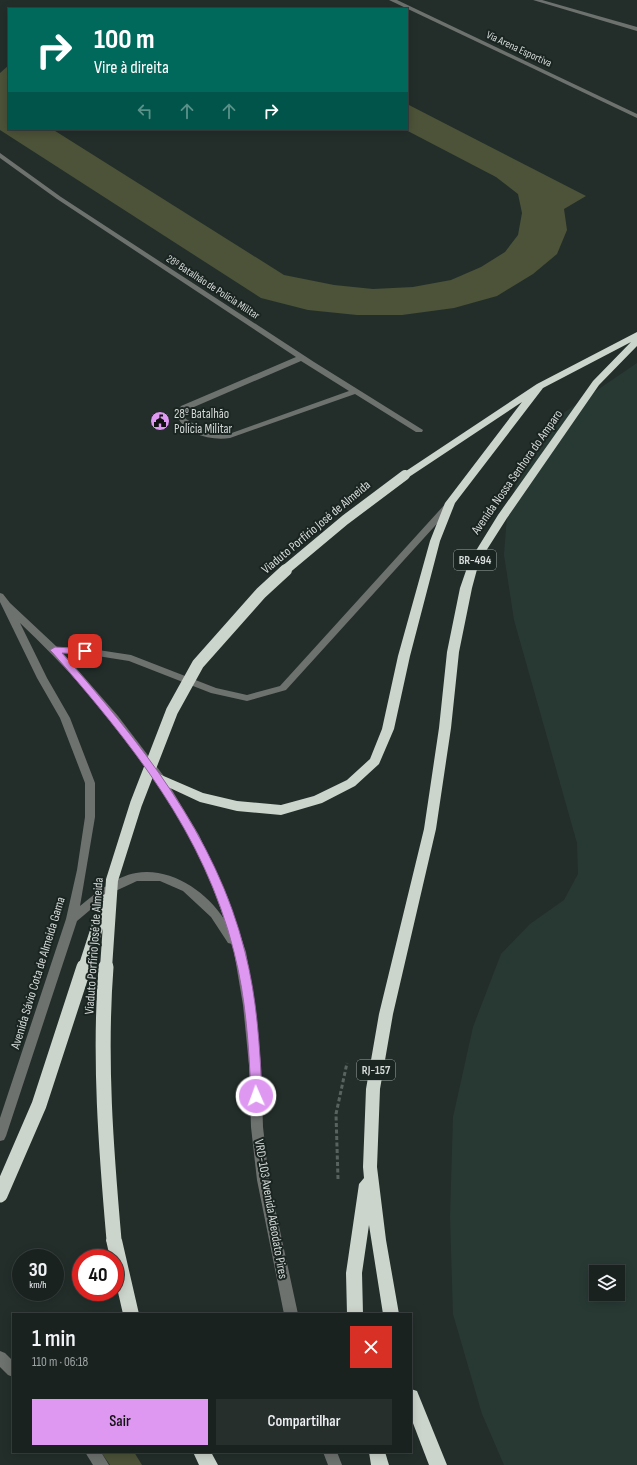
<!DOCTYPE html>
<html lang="pt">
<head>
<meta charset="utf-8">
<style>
  :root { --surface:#1a2220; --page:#272f2d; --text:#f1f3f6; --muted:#9fa4a5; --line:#383f3e; --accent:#df98f2 }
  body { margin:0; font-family:"Sofia Sans Condensed",sans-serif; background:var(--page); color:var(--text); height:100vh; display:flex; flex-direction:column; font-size:15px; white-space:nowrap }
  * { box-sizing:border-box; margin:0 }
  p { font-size:13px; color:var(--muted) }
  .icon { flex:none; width:22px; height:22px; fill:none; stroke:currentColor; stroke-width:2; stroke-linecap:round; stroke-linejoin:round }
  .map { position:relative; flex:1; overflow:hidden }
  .details { position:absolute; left:12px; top:1313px; width:400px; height:140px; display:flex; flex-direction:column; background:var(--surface); border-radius:0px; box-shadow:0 2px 10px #0003,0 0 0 1px var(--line) }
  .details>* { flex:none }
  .guide { position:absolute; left:8px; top:8px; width:400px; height:122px; border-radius:0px; box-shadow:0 2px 10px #0003,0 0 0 1px var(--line); background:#00695c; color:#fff; overflow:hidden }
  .controls { position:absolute; left:589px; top:1265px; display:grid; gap:8px }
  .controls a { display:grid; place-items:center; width:36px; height:36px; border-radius:0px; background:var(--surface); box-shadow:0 2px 10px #0003,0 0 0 1px var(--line); font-size:20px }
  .speed { position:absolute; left:12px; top:1249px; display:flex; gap:8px; font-size:20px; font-weight:700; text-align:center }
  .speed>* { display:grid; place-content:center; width:52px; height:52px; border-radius:50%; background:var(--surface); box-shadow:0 2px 10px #0003,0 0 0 1px var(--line); line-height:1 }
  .speed small { font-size:10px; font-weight:400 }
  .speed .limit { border:6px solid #d22; background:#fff; color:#111 }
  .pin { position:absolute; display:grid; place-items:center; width:34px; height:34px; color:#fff; margin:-17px; border-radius:8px; box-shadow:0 2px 6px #0006 }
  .me { position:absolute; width:44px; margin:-22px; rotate:358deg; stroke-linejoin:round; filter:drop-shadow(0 0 3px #0008) }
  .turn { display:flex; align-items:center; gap:14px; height:84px; padding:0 20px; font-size:18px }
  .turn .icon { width:52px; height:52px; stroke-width:2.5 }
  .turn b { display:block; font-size:28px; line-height:34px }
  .lanes { display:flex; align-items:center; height:38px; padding:0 20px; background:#0003; justify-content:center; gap:20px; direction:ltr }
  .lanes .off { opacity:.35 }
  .round { display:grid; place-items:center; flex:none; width:42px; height:42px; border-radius:0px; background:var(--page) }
  .head { display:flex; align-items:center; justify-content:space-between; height:68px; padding:0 20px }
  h1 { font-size:24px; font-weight:600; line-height:30px }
  .primary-button { display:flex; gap:8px; margin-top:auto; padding:8px 20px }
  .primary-button a { flex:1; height:46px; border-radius:0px; background:var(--accent); color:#111; font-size:16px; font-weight:600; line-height:46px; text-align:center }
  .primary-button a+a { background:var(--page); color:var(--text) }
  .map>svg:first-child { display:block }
</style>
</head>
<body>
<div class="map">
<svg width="637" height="1465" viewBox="0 0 637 1465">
  <rect width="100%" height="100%" fill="#232e2b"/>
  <!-- built -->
  <path fill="#283934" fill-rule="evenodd" d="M637,363v1102h-133l-22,-51 -29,-100 -3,-97 3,-100 20,-90 28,-73 29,-30 34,-24 14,-26 -1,-31 -63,-223 -10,-65 3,-39 12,-42 24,-38 22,-24zM596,1272h22v22h-22z"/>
  <!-- green -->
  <g fill="#4c5338">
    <path d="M9,65v64h43l232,146 50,10 39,4 40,-2 38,-7 30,-13 24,-15 13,-17 4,-22 -4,-19 -22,-17 -92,-48h3v-25l179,92 -22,13 3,21 -10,24 -24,20 -36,22 -43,12 -52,7h-45l-49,-5 -47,-12 -261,-168v-57z"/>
    <path d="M101,1452h33l8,13h-32z"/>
  </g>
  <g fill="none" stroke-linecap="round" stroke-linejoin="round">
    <!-- path -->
    <path stroke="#58625f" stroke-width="3" stroke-dasharray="4 2.5" stroke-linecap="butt" d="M338,1179l-2,-65 11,-51"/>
    <!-- minor -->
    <g fill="#6e726f" fill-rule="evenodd">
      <path d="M389,0h8l240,114v4z"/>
      <path d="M533,0h9l95,27v4z"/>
      <path d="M0,153l61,44 253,165 109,68 -1,2h-6l-61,-38 -125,44c-19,3 -48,-4 -54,-25l5,-7 115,-49 -239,-158 -57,-41zM301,361l48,30 -120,43h-18l-25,-15 -2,-6 3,-3z"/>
      <path d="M450,501l4,3 -1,2 -167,184 -39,11 -36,-8 -82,-32 -44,-7 -22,-1 55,63 45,59 36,60 29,63 18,54 9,53 6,60 2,62 6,53 29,134h-14l-27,-134 -6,-53 -2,-62 -6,-60 -9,-53 -2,-8 -4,-1 -17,-26 -28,-26 -23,-10h-23l-28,13 -32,27 -71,215 -2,4 -4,1v-23l66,-199 11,-49 8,-53v-34l-25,-65 -23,-40 -37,-76v-9l3,1 7,9 47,44 28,1 46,7 85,33 31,7 33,-9 167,-184zM20,623c83,78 170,186 204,296 -18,-28 -54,-52 -88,-46 -20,3 -41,21 -56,33l15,-89v-34l-25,-65 -23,-40z"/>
      <path d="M0,1351l5,2 8,8v16l-5,-2 -8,-8z"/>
      <path d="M85,1452h16l8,13h-16z"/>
      <path d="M323,1452h14l5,13h-14z"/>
    </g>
    <!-- highway -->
    <g fill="#ccd5cc" fill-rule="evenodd">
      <path d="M637,332v14l-38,39 -92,133 -28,44 -7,26 -13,64 -8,76 -15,101 -43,185 -13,75 -3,78 9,73 13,74h-16l-14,-89 -7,48 1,41h-16l-1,-41 13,-89 5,-6 -1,-11 3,-78 13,-75 45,-185 15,-101 8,-76 13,-64 9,-26 29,-47 95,-134 38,-39 -88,46 -88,115 -15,38 -30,115 -16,73 -15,35 -24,22 -33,17 -41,12 -44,-4 -37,-9 -45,-21 -2,-3 2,-3 4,-1 44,19 34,8 44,4 33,-9 33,-16 23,-21 12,-30 16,-73 32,-115 15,-38 77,-101 -113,75h-8l-1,-2 137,-91z"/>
      <path d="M114,1233l5,2 3,5 17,74h-16l-8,-35v-21h-5l-4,-18 3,-5z"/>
      <path d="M411,1389l6,2 30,74h-18l-18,-47z"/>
      <path d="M193,1452h18l7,13h-19z"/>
      <path d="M369,1452h16l4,13h-18z"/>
    </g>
    <!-- highway-bridge-far2 -->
    <path stroke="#ccd5cc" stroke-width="10" d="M284,571l61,-51 60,-45"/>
    <!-- highway-bridge-far1 -->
    <g stroke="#ccd5cc" stroke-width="12">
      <path d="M84,968l22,-68"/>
      <path d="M106,968l6,-88 24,-76 36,-93 26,-47 63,-71 25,-23"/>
    </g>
    <!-- highway-bridge -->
    <g stroke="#ccd5cc" stroke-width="15">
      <path d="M106,967c-7,91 0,182 8,273"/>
      <path d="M0,1195l39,-90 45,-138"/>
    </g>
  </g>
  <!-- route -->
  <path fill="#df98f2" stroke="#91639d" d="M55,647l33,2v4l-3,1 -23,-1c78,89 154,182 183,299 12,46 15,96 17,144l-2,3h-8l-1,-3c-2,-48 -5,-98 -17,-144 -30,-120 -103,-209 -182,-300l-2,-2z"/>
  <!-- icons -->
  <defs>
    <g id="civic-disc" transform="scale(1)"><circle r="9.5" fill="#df98f2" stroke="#1a2421"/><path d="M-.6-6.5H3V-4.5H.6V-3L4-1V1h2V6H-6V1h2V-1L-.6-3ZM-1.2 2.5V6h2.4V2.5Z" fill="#111"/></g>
  </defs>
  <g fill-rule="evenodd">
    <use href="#civic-disc" x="160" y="421"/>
  </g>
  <g text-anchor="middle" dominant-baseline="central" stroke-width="4" stroke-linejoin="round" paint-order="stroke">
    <!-- far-street labels -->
    <g font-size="11" fill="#d3d9d7" stroke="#1a2421">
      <text transform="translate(519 49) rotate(25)">Via Arena Esportiva</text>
      <text transform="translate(213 287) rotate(33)">28º Batalhão de Polícia Militar</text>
    </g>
    <!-- shield labels -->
    <g fill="#1a2421" stroke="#9ca3a0" stroke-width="1">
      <rect x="454" y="550" width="42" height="20" rx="3"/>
      <rect x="357" y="1060" width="38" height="20" rx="3"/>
    </g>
    <g font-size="12" font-weight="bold" fill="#d3d9d7">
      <text x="475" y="560">BR-494</text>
      <text x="376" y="1070">RJ-157</text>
    </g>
    <!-- poi labels -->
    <g font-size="13" fill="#d3d9d7" stroke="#1a2421" text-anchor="start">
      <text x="174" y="414">28º Batalhão<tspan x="174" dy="15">Polícia Militar</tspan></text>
    </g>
    <!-- street labels -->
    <g font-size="13" fill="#d3d9d7" stroke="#1a2421">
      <text transform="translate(517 472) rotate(-55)">Avenida Nossa Senhora do Amparo</text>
      <text transform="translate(316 527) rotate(-40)">Viaduto Porfírio José de Almeida</text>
      <text transform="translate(94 946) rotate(-86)">Viaduto Porfírio José de Almeida</text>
      <text transform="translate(38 973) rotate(-73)">Avenida Sávio Cota de Almeida Gama</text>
      <text transform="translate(271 1209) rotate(80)">VRD-103 Avenida Adeodato Pires</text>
    </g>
  </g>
</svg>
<div class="controls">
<a><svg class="icon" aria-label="layers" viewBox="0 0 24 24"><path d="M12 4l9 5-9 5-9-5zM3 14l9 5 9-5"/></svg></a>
</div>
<div class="speed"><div>30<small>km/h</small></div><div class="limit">40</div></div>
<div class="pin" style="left:85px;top:651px;background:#d93025"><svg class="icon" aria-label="arrive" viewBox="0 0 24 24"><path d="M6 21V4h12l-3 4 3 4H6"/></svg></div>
<svg class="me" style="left:256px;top:1096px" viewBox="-20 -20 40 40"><circle r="17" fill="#df98f2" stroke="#fff" stroke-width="3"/><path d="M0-11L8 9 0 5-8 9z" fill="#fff"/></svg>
<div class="guide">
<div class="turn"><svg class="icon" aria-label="right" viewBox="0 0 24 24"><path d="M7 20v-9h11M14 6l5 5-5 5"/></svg><div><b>100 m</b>Vire à direita</div></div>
<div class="lanes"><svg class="icon off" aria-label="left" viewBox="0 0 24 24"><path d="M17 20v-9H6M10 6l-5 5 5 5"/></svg><svg class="icon off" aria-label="ahead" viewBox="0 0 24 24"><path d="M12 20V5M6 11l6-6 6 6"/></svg><svg class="icon off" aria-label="ahead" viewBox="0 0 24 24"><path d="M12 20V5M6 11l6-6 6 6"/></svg><svg class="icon" aria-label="right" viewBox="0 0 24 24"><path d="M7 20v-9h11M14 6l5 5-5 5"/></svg></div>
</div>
<section class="details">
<div class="head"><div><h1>1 min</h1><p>110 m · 06:18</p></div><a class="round" style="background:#d93025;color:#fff"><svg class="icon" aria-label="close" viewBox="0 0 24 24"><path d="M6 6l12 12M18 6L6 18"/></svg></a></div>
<div class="primary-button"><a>Sair</a><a>Compartilhar</a></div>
</section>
</div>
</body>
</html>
